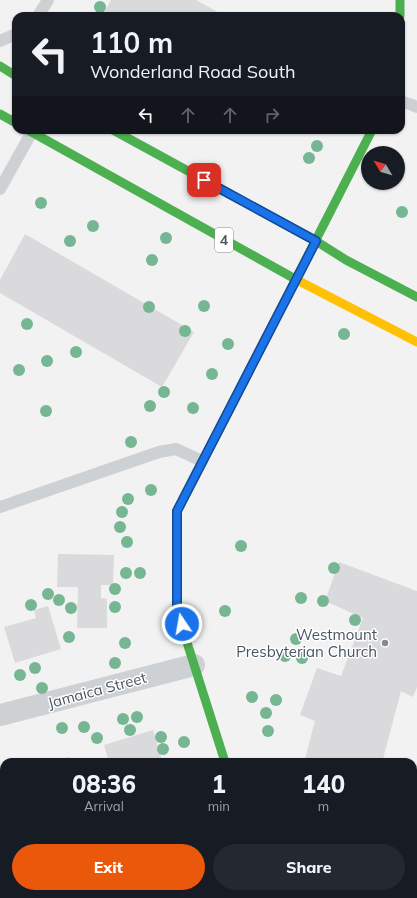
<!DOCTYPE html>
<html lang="en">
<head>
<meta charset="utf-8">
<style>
  :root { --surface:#171b24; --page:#242831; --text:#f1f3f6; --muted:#9ea1a6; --accent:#ea580c }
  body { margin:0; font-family:Mulish,sans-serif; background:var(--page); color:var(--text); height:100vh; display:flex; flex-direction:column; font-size:15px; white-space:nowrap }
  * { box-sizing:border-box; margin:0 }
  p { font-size:13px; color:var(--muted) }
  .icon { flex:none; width:22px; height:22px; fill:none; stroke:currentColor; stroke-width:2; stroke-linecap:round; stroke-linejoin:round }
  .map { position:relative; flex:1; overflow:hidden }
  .side { position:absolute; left:0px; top:758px; width:417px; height:140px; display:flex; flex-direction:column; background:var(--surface); border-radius:12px 12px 0 0; box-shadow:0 1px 3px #0004 }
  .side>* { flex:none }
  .hud { position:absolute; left:12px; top:12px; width:393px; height:122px; border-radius:12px; box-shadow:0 1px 3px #0004; background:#171b24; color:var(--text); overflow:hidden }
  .needle { width:26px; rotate:308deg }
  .buttons { position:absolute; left:361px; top:146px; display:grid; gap:8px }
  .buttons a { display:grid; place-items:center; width:44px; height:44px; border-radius:50%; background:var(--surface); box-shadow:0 1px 3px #0004; font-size:20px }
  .pin { position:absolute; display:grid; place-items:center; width:34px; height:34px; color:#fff; margin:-17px; border-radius:8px; box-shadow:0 2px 6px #0006 }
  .me { position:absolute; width:44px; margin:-22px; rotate:348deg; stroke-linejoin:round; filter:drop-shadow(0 0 3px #0008) }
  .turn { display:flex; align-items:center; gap:14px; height:84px; padding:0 12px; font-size:18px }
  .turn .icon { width:52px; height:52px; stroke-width:2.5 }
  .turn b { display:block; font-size:28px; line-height:34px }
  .lanes { display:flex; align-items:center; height:38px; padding:0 12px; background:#0003; justify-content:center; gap:20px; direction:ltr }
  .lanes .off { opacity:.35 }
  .eta { display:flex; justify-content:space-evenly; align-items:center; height:68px; text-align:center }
  .eta b { font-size:24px; font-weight:800; line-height:28px }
  .action { display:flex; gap:8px; margin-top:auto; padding:8px 12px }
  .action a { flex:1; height:46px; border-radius:24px; background:var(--accent); color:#fff; font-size:16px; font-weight:800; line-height:46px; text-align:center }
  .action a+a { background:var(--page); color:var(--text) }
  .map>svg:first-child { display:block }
</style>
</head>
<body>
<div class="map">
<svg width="417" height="898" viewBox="0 0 417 898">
  <rect width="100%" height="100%" fill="#f3f2f2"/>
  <!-- building -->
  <g fill="#dadadc">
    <path d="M111,0h85l29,16h-123z"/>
    <path d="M25,234l169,98 -32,55 -162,-94v-13z"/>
    <path d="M58,554l56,1 -1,30h-12v13l6,1v29h-30l1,-41h-21z"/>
    <path d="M339,562l78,29v96l-4,10 -12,-6 -18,68 2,3h-72l-8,-3 10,-38 -15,-6 17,-47 24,8 22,-58 -38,-17z"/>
    <path d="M48,606l13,43 -46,14 -11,-36 32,-9 -2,-8z"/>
    <path d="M153,730l9,30 -6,2h-47l-5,-17z"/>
    <path d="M69,757l1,5h-17v-1z"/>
    <path d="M96,758l1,4h-15z"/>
    <path d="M4,774v32l-4,2v-33z"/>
    <path d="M151,894h39l2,4h-40z"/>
  </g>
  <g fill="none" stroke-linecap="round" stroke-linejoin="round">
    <!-- lane -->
    <g stroke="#ced1d3" stroke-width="12">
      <path d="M38,16l10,-16"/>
      <path d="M0,41l16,-7"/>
      <path d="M401,101l16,6"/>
      <path d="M0,189l33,-59"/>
      <path d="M0,507l159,-55 17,-3 26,12"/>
    </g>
    <!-- street -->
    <path stroke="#ced1d3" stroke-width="22" d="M0,715l194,-50"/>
    <!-- fast -->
    <g stroke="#4caf50" stroke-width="9">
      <path d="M400,0v16"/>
      <path d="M0,66l16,10"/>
      <path d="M0,114l16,9"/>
      <path d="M28,130l269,150"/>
      <path d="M113,130l203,111 30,19 71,37"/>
      <path d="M275,320l97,-190"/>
      <path d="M219,430l-42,81v100l48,151"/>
      <path d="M264,894l1,4"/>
    </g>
    <!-- slow -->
    <path stroke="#ffc107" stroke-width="9" d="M297,280l120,62"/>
    <!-- jam -->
    <path stroke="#c62828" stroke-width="9" d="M219,430l56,-110"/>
  </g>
  <!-- trees -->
  <g fill="#76b693">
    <circle cx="100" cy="7" r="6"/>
    <circle cx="317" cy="146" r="6"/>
    <circle cx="309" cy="158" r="6"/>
    <circle cx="41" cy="203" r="6"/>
    <circle cx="402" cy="212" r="6"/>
    <circle cx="93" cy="226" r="6"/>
    <circle cx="166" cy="238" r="6"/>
    <circle cx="70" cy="241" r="6"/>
    <circle cx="152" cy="260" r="6"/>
    <circle cx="204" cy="306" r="6"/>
    <circle cx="149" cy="307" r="6"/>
    <circle cx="27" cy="324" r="6"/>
    <circle cx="185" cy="331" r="6"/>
    <circle cx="344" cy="334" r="6"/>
    <circle cx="228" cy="344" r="6"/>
    <circle cx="76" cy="352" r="6"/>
    <circle cx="47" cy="361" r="6"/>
    <circle cx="19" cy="370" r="6"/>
    <circle cx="212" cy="374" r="6"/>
    <circle cx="164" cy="392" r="6"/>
    <circle cx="150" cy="406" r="6"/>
    <circle cx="193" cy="408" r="6"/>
    <circle cx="46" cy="411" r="6"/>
    <circle cx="131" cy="442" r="6"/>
    <circle cx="151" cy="490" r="6"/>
    <circle cx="128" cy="499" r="6"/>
    <circle cx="122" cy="512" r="6"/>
    <circle cx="120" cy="527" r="6"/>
    <circle cx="127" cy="542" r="6"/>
    <circle cx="241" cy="546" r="6"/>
    <circle cx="334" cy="568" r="6"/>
    <circle cx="126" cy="573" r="6"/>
    <circle cx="140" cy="573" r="6"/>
    <circle cx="115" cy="589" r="6"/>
    <circle cx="48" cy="594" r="6"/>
    <circle cx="301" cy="598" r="6"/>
    <circle cx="59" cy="600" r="6"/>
    <circle cx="323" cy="601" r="6"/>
    <circle cx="31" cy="605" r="6"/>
    <circle cx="115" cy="607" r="6"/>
    <circle cx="71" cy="608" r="6"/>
    <circle cx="225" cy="611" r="6"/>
    <circle cx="355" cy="620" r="6"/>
    <circle cx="69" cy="637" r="6"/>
    <circle cx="296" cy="639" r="6"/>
    <circle cx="125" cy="643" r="6"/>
    <circle cx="285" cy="656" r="6"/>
    <circle cx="302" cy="658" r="6"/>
    <circle cx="115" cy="663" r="6"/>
    <circle cx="35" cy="668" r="6"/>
    <circle cx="20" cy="675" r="6"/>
    <circle cx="42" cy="688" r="6"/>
    <circle cx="252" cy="697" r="6"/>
    <circle cx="276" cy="700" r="6"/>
    <circle cx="266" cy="713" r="6"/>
    <circle cx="137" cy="717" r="6"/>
    <circle cx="123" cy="719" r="6"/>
    <circle cx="84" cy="727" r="6"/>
    <circle cx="62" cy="728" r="6"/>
    <circle cx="130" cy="730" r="6"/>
    <circle cx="268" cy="731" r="6"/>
    <circle cx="161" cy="737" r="6"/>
    <circle cx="97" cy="738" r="6"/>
    <circle cx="184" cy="742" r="6"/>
    <circle cx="163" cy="749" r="6"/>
  </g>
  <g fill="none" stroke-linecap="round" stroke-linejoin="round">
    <!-- route casing -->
    <g stroke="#114b97" stroke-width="10">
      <path id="route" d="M182,624l-5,-13v-100l139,-270 -112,-61"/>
    </g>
    <!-- route -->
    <use href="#route" stroke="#1a73e8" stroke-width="7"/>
  </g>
  <!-- markers -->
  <circle fill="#838c93" stroke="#fff" stroke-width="1.5" cx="385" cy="643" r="4"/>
  <g text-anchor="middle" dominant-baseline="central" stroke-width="3" stroke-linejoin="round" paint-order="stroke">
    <!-- shield labels -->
    <rect fill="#fff" stroke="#7e8890" stroke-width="1" x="215" y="228" width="18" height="24" rx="3"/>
    <g font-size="14" font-weight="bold" fill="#475560">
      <text x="224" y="240">4</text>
    </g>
    <!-- poi labels -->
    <g font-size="15" fill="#475560" stroke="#fff" text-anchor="end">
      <text x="377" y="634">Westmount<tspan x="377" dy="17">Presbyterian Church</tspan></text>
    </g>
    <!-- street labels -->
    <g font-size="15" fill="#475560" stroke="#fff">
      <text transform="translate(97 690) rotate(-15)">Jamaica Street</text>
    </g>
  </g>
</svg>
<div class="buttons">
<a><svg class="needle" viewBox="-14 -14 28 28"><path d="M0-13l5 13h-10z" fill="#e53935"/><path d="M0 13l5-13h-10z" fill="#9ea1a6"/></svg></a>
</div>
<div class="pin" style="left:204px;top:180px;background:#d93025"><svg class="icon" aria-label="arrive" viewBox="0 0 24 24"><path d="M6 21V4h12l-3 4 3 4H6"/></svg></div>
<svg class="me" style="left:182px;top:624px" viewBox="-20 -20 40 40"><circle r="17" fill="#1a73e8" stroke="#fff" stroke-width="3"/><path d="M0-11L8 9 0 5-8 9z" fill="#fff"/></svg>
<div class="hud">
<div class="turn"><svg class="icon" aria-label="left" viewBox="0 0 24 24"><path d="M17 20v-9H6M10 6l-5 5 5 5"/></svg><div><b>110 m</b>Wonderland Road South</div></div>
<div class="lanes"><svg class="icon" aria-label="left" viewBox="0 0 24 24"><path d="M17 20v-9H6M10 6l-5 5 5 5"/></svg><svg class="icon off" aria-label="ahead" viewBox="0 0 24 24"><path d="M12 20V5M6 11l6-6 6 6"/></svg><svg class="icon off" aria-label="ahead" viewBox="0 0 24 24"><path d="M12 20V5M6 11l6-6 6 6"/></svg><svg class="icon off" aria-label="right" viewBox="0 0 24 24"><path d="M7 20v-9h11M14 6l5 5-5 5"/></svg></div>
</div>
<section class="side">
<div class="eta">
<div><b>08:36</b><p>Arrival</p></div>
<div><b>1</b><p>min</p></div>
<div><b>140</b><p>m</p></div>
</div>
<div class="action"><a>Exit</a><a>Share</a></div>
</section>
</div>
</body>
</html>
